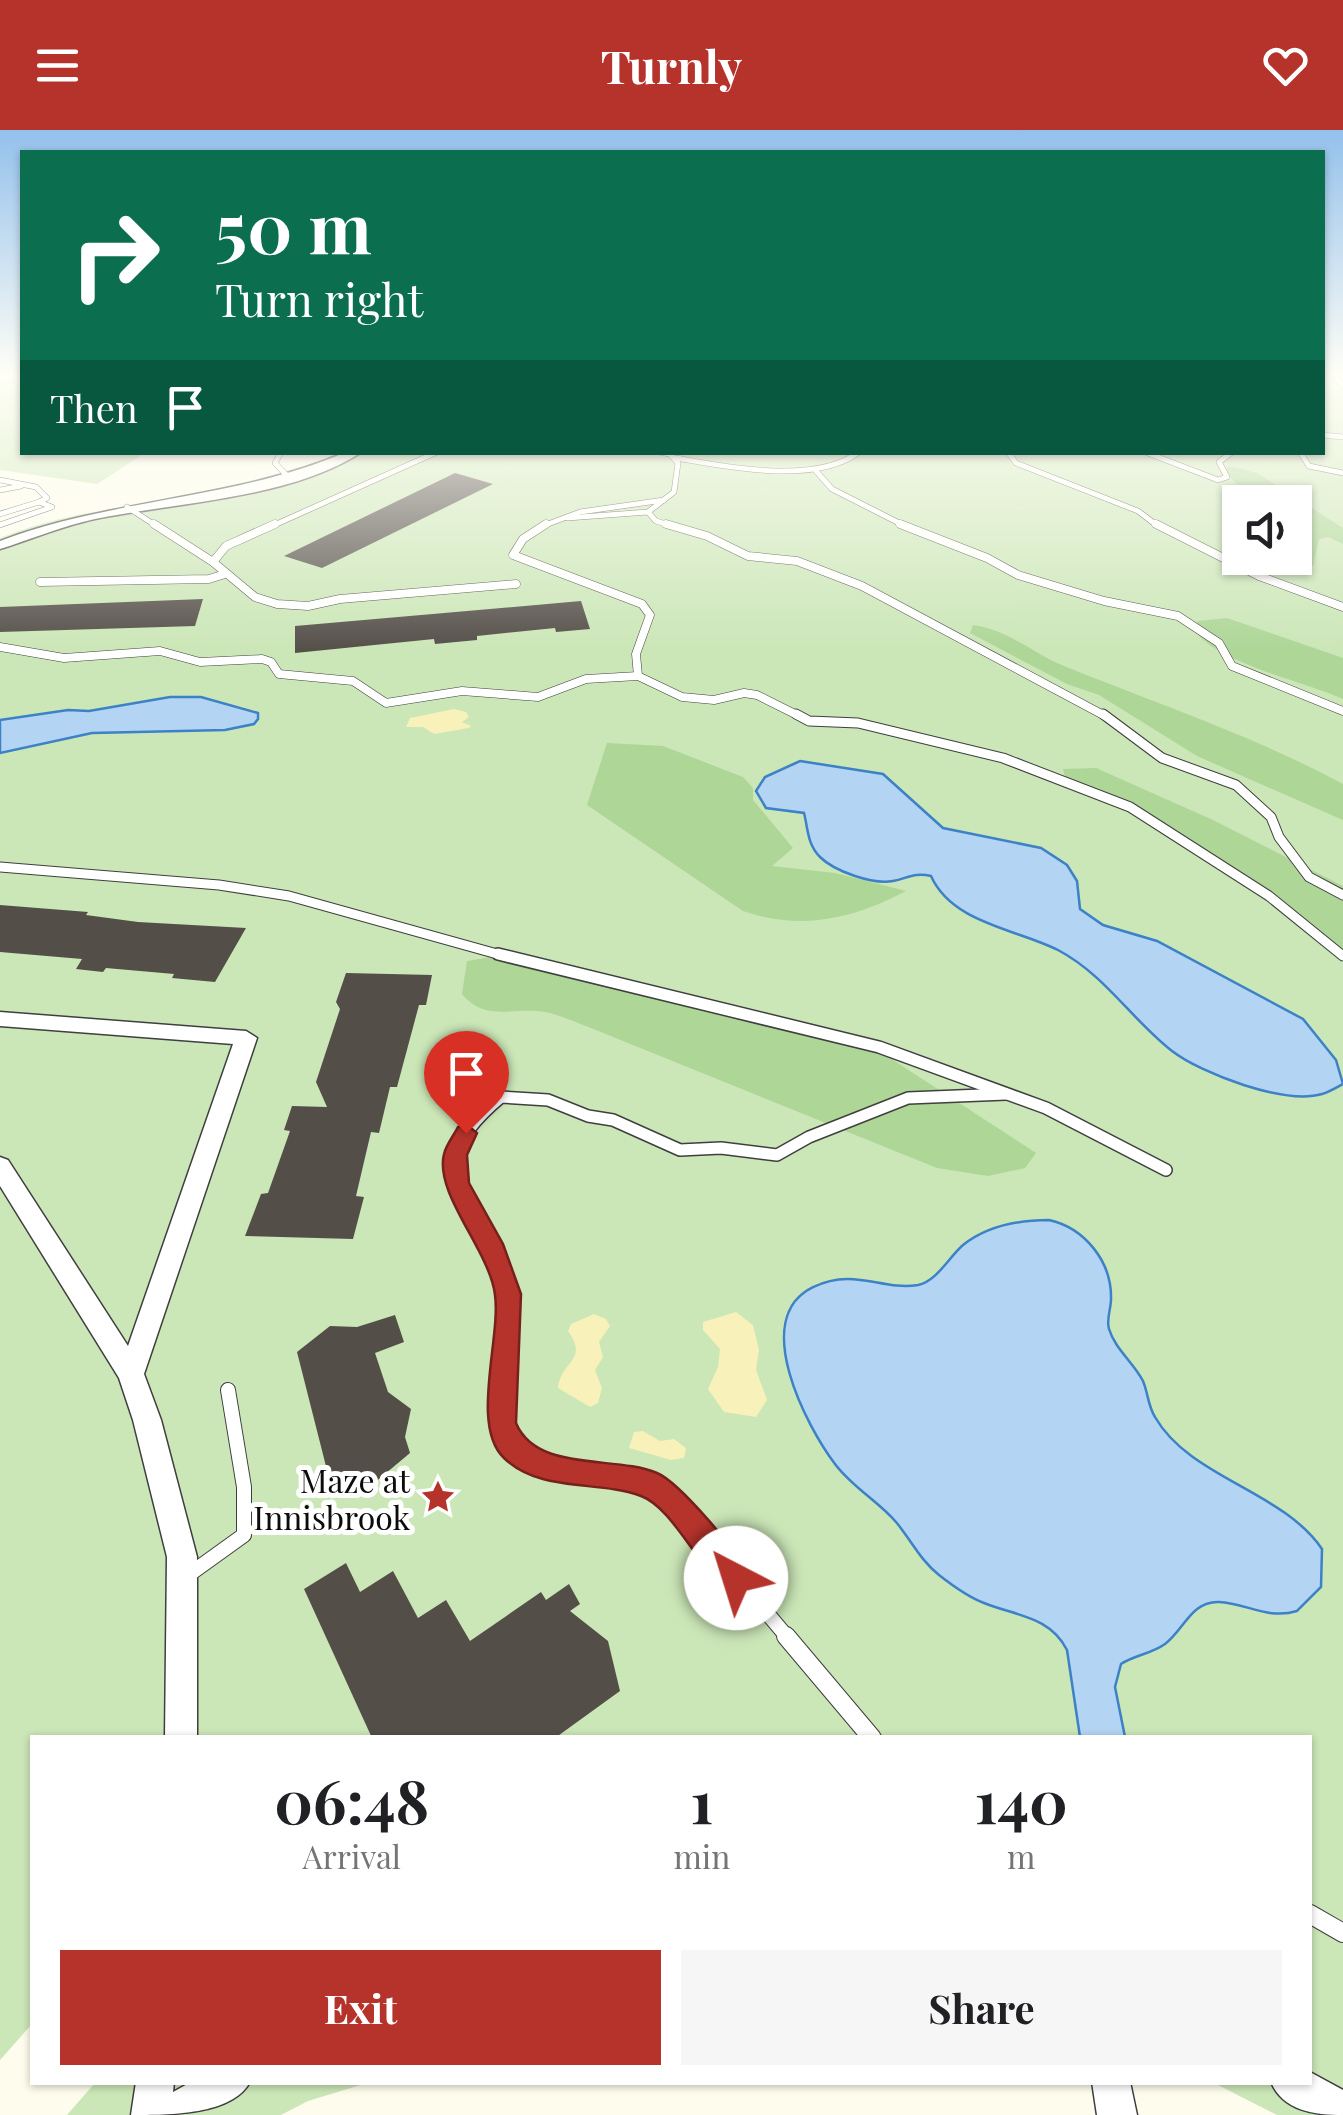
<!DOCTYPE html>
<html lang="en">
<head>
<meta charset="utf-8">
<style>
  :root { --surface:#fff; --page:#f6f6f6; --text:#202124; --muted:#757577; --accent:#b5332b }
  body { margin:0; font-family:"Playfair Display",serif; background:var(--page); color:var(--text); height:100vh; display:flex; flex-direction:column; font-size:38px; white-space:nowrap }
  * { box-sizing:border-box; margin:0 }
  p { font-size:32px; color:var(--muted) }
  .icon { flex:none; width:55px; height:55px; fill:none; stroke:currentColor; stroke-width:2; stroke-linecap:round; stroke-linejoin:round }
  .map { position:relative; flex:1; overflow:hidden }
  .details { position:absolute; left:30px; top:1605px; width:1282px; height:350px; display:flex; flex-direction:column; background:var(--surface); border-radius:0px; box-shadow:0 2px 8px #0004 }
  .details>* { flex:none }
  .top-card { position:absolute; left:20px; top:20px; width:1305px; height:305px; border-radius:0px; box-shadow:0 2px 8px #0004; background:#0b6e4f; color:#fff; overflow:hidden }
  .tools { position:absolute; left:1222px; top:355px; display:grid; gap:20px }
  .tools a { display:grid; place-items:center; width:90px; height:90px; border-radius:0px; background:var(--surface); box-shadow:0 2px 8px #0004; font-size:50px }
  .pin { position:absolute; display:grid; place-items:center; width:85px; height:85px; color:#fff; margin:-102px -42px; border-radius:50% 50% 50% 0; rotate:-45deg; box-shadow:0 0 10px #0007 }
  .pin .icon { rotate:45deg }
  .me { position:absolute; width:110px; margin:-55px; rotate:320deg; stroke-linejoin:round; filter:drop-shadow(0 0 8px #0008) }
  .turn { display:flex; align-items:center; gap:35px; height:210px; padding:0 30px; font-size:45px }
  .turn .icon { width:130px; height:130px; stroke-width:2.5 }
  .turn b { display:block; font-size:70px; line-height:85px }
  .then { display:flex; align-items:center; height:95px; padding:0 30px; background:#0003; gap:20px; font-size:38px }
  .eta { display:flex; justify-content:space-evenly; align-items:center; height:170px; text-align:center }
  .eta b { font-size:60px; font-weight:700; line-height:70px }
  .action { display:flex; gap:20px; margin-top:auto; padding:20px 30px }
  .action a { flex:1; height:115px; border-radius:0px; background:var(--accent); color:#fff; font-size:40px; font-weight:700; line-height:115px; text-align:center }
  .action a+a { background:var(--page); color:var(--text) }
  header { display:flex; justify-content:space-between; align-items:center; height:130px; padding:0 30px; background:var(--accent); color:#fff; font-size:45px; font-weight:700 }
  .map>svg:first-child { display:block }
</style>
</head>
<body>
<header><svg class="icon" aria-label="menu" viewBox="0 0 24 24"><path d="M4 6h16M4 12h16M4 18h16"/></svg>Turnly<svg class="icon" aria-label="heart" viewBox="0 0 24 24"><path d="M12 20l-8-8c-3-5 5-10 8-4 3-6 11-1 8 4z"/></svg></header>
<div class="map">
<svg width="1343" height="1985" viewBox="0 0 1343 1985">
  <rect width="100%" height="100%" fill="#fefcec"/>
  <!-- green -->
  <g fill="#cbe6b7" fill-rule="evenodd">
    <path d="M11,244h11v78l123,1 -48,31 -97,-14v-91z"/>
    <path d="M1323,244h20v1741h-66l-63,-32 96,-1v-344h-1278v286l-32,36v-1522c78,-32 159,-32 241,-49 35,-8 69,-22 101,-36l980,-1zM1240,372h55v56h-55z"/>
    <path d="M95,1953h272l-59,18 -27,14h-214z"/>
  </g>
  <!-- forest -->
  <g fill="#add697">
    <path d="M1228,336l29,7 86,55v16l-15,-7 -9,2 -6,27 -52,-8h34v-33l5,-2 -5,-6v-15c-28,0 -55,-6 -69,-32z"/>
    <path d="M1227,488l116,40v41c-34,-16 -135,-38 -150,-72l5,-6z"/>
    <path d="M973,495c36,5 59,28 91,41 94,38 190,70 279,118v36l-146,-64 -98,-61 -32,-11 -97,-51z"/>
    <path d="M607,613l56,3 80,31 10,11v12l40,48 -21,18 63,7 71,18c-53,28 -105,40 -163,20l-156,-106z"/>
    <path d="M1096,638l117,52 130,66v65l-204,-136 -73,-34 -3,-12z"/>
    <path d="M491,827l38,3 344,87 163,106 -11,15 -37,8 -51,-8 -346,-140c-16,-6 -37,-16 -54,-17 -30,-2 -53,9 -75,-17l5,-33z"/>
  </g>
  <!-- sand -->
  <g fill="#f8f1ba">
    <path d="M454,579l12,3 3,5 -7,5 9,4 -2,2 -35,6 -11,-7h-17l4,-9z"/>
    <path d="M736,1182l17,13 6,25 -3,20 11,30 -11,17 -32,-5 -16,-23 10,-22 2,-18 -17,-19v-8z"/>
    <path d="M594,1184l12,5 4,7 -11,16 4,15 -8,13 7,18 -4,15 -8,4 -32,-19c4,-29 31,-27 10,-57l3,-7z"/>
    <path d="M643,1301l17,10 14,-2 12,9 -2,10 -13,2 -42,-12 5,-16z"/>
  </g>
  <!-- water -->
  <g fill="#b3d4f3" stroke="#3d81c7" stroke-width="2.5">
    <path d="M170,567h31l57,16v6l-4,5 -29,6 -133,3 -92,20v-33l68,-10 21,1z"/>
    <path d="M800,631l83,13 60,54 98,20 26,17 10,16 3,28 23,16 54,16 146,78 33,41 7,24c-6,3 -14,8 -21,10 -37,11 -120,-20 -150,-43 -41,-32 -67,-76 -114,-101 -42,-21 -106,-27 -127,-74 -16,-4 -23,2 -38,5 -20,4 -59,-10 -73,-24 -13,-13 -12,-29 -16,-44l-38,-5 -10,-17 9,-14z"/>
    <path d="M1049,1090c36,8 63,42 62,79 0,10 -5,21 -2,30 6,20 25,34 34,52 5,12 5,25 12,36 35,61 128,74 167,132l-1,38 -24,24c-29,9 -51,-8 -78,-9 -28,-1 -35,28 -54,42 -14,10 -30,11 -44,20l-6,23 10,50h-45l-13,-87c-17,-34 -51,-34 -83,-47 -16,-6 -31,-17 -45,-28 -19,-15 -28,-35 -43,-53 -18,-21 -44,-35 -61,-58 -28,-37 -86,-146 -22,-177 42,-20 69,4 105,-2 19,-4 31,-28 45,-40 24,-19 57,-25 86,-25z"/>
  </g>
  <!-- building -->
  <g fill="#544e49">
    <path d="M455,343l38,11 -171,84 -38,-12z"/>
    <path d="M203,469l-8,27 -195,6v-25z"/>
    <path d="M581,471l9,28 -34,3 -1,-4 -78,8v4l-42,4 -1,-5 -139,14v-27z"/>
    <path d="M0,775l88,7 -2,3 52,7 108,6 -31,54 -43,-4 2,-4 -68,-6 -3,4 -27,-3 6,-10 -82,-7z"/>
    <path d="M346,843l86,2 -6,30h-7l-22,82h-7l-11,46 -8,-1 -15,64 8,1 -11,42 -108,-3 16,-42 7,-1 22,-62 -6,-1 8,-24 35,1 -11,-25 24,-73 -4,-7z"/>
    <path d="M395,1185l9,27 -29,11 13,39 23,17 -6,28 5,16 -37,31 -43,-2 -33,-130 33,-26 27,1z"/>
    <path d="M346,1433l14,29 33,-21 25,47 28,-18 24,41 71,-49 5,8 23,-16 11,20 -10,7 38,30 12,50 -65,47h-183l-68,-149z"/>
  </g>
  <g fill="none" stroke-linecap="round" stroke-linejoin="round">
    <!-- service-far5 casing -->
    <g stroke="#3f3f3f" stroke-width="6">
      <g id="service-far5">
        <path d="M1333,244l10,12"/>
        <path d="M1322,305l21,2"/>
        <path d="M281,322l-6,11 16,17"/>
        <path d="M1008,322l8,11 122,48 21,16"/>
        <path d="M1145,322l73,28 9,-3 -8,-15 13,-10"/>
        <path d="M1300,322l9,14 34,7"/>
        <path d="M676,328c51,9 140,27 183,-6"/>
        <path d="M816,341l16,18 75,38"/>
        <path d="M0,350l36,7 11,11 -8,4"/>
        <path d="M0,360l21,-4"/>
        <path d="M127,377l31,20"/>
        <path d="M648,382l8,9 19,6"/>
        <path d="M0,384l39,-12 13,5 -52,18"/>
        <path d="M567,388l81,-6 26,-20 4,-29 -8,-9 -11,-2"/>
        <path d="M270,397l167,-75"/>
        <path d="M540,397l40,-15 84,-12"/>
      </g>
    </g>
    <!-- service-far4 casing -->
    <g stroke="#3f3f3f" stroke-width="9">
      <g id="service-far4">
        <path d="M154,394l59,38"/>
        <path d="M275,394l-49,22 -13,16 42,35 22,7 31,2 32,-7 176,-15"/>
        <path d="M546,394l-23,15 -10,16 129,49 8,11 -14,39 2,22"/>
        <path d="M666,394l41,12 41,20 49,5 65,25 245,131"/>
        <path d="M900,394l87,34 31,17 86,26 74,15 41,27 13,23 111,45"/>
        <path d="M1156,394l103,52 84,31"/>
        <path d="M40,452l169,-3 16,-5"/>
        <path d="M0,517l64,11 96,-7 40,11 62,-3 9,3 8,12 74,7 33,22 76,-12 76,6 48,-18 52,-3 44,21 32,3 30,-7 13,2 44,22"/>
      </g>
    </g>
    <!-- service-far3 casing -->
    <g stroke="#3f3f3f" stroke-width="11">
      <g id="service-far3">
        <path d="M796,584l13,7 49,2 145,35 127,49 139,89 74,60"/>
        <path d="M1103,584l59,44 74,27 35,32 8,20 30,40 34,18"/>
        <path d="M0,737l219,18 70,11 219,61"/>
      </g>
    </g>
    <!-- service-far2 casing -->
    <g stroke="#3f3f3f" stroke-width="14">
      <g id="service-far2">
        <path d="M498,824l381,93 167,61 120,62"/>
        <path d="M496,1128c-25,-74 -77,-93 5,-161l47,3 40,16 25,4 67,30 41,-2 56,7 32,-18 99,-39 98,-4"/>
      </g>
    </g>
    <!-- service-far1 casing -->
    <g stroke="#3f3f3f" stroke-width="16">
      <g id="service-far1">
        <path d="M495,1126l13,39 -6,128 10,25 27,16 113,21 40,39 96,114"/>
        <path d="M187,1446l57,-41v-48l-16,-97"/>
      </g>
    </g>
    <!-- service casing -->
    <g stroke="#3f3f3f" stroke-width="20">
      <g id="service">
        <path d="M786,1506l86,102"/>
        <path d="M1310,1784l33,19"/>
      </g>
    </g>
    <!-- minor casing -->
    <g stroke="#3f3f3f" stroke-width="3">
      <g id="minor">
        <path d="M346,322h16c-72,47 -184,50 -267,67 -33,7 -63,20 -95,30v-8c113,-43 235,-41 346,-89z"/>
        <path d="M0,882l246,19 11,7 -113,336 17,46 36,137v181h-32l2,-181 -34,-137 -14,-42 -119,-192v-29l8,3 120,186 105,-302 -233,-18z"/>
        <path d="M1310,1942l33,18v25c-28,0 -60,-4 -72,-33h39z"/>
        <path d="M136,1952h38l-1,10 18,-10h59c-18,33 -80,33 -119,33z"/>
        <path d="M1092,1952h38l7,33h-40z"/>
      </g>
    </g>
    <!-- service-far5 -->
    <use href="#service-far5" stroke="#fff" stroke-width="5"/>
    <!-- service-far4 -->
    <use href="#service-far4" stroke="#fff" stroke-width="8"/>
    <!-- service-far3 -->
    <use href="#service-far3" stroke="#fff" stroke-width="9"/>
    <!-- service-far2 -->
    <use href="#service-far2" stroke="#fff" stroke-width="11"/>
    <!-- service-far1 -->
    <use href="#service-far1" stroke="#fff" stroke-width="14"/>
    <!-- service -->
    <use href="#service" stroke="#fff" stroke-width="18"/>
    <!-- minor -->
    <use href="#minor" fill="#fff" fill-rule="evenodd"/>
  </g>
  <!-- sky -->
  <linearGradient id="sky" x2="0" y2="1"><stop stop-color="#93c1ec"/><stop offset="0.47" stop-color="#fffef6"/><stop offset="1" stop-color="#fffef6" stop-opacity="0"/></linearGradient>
  <rect width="1343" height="522" fill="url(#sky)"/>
  <!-- route -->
  <path fill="#b5332b" stroke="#76211c" stroke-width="2.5" d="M466,994l11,9 -10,22 2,28 34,61 18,50 -5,129c21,50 99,32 141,50 22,9 85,83 94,105l-4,11 -11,4c-34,-14 -60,-84 -95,-97 -43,-16 -101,-3 -137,-38 -34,-32 -3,-120 -9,-163 -5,-44 -61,-101 -51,-141 2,-9 10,-19 14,-27z"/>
  <!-- icons -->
  <defs>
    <g id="sight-bare" transform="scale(2.7)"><path d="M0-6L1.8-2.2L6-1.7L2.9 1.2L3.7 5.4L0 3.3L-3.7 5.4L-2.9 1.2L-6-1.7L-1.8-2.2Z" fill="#b5332b" stroke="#fff" stroke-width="2.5" paint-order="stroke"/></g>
  </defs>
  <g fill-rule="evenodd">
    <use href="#sight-bare" x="438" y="1367"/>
  </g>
  <g text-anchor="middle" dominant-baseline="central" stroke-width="10" stroke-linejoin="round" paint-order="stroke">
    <!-- near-poi labels -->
    <g font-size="32" fill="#0c0c0c" stroke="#fff" text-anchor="end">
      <text x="410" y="1349">Maze at<tspan x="410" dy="37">Innisbrook</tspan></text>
    </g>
  </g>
</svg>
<div class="tools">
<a><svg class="icon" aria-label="sound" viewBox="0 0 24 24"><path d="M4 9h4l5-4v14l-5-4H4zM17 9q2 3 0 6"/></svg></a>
</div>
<div class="pin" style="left:466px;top:1003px;background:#d93025"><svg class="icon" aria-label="arrive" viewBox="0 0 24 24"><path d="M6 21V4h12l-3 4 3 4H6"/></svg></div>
<svg class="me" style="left:736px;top:1448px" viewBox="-20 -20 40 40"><circle r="19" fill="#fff"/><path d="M0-13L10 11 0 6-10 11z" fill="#b5332b"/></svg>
<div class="top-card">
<div class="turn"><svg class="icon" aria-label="right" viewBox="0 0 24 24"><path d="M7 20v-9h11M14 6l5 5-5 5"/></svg><div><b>50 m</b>Turn right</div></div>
<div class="then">Then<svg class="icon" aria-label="arrive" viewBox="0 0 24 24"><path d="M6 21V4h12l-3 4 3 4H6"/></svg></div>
</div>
<section class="details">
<div class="eta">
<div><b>06:48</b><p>Arrival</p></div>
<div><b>1</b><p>min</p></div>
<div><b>140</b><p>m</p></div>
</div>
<div class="action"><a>Exit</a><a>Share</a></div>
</section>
</div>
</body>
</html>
